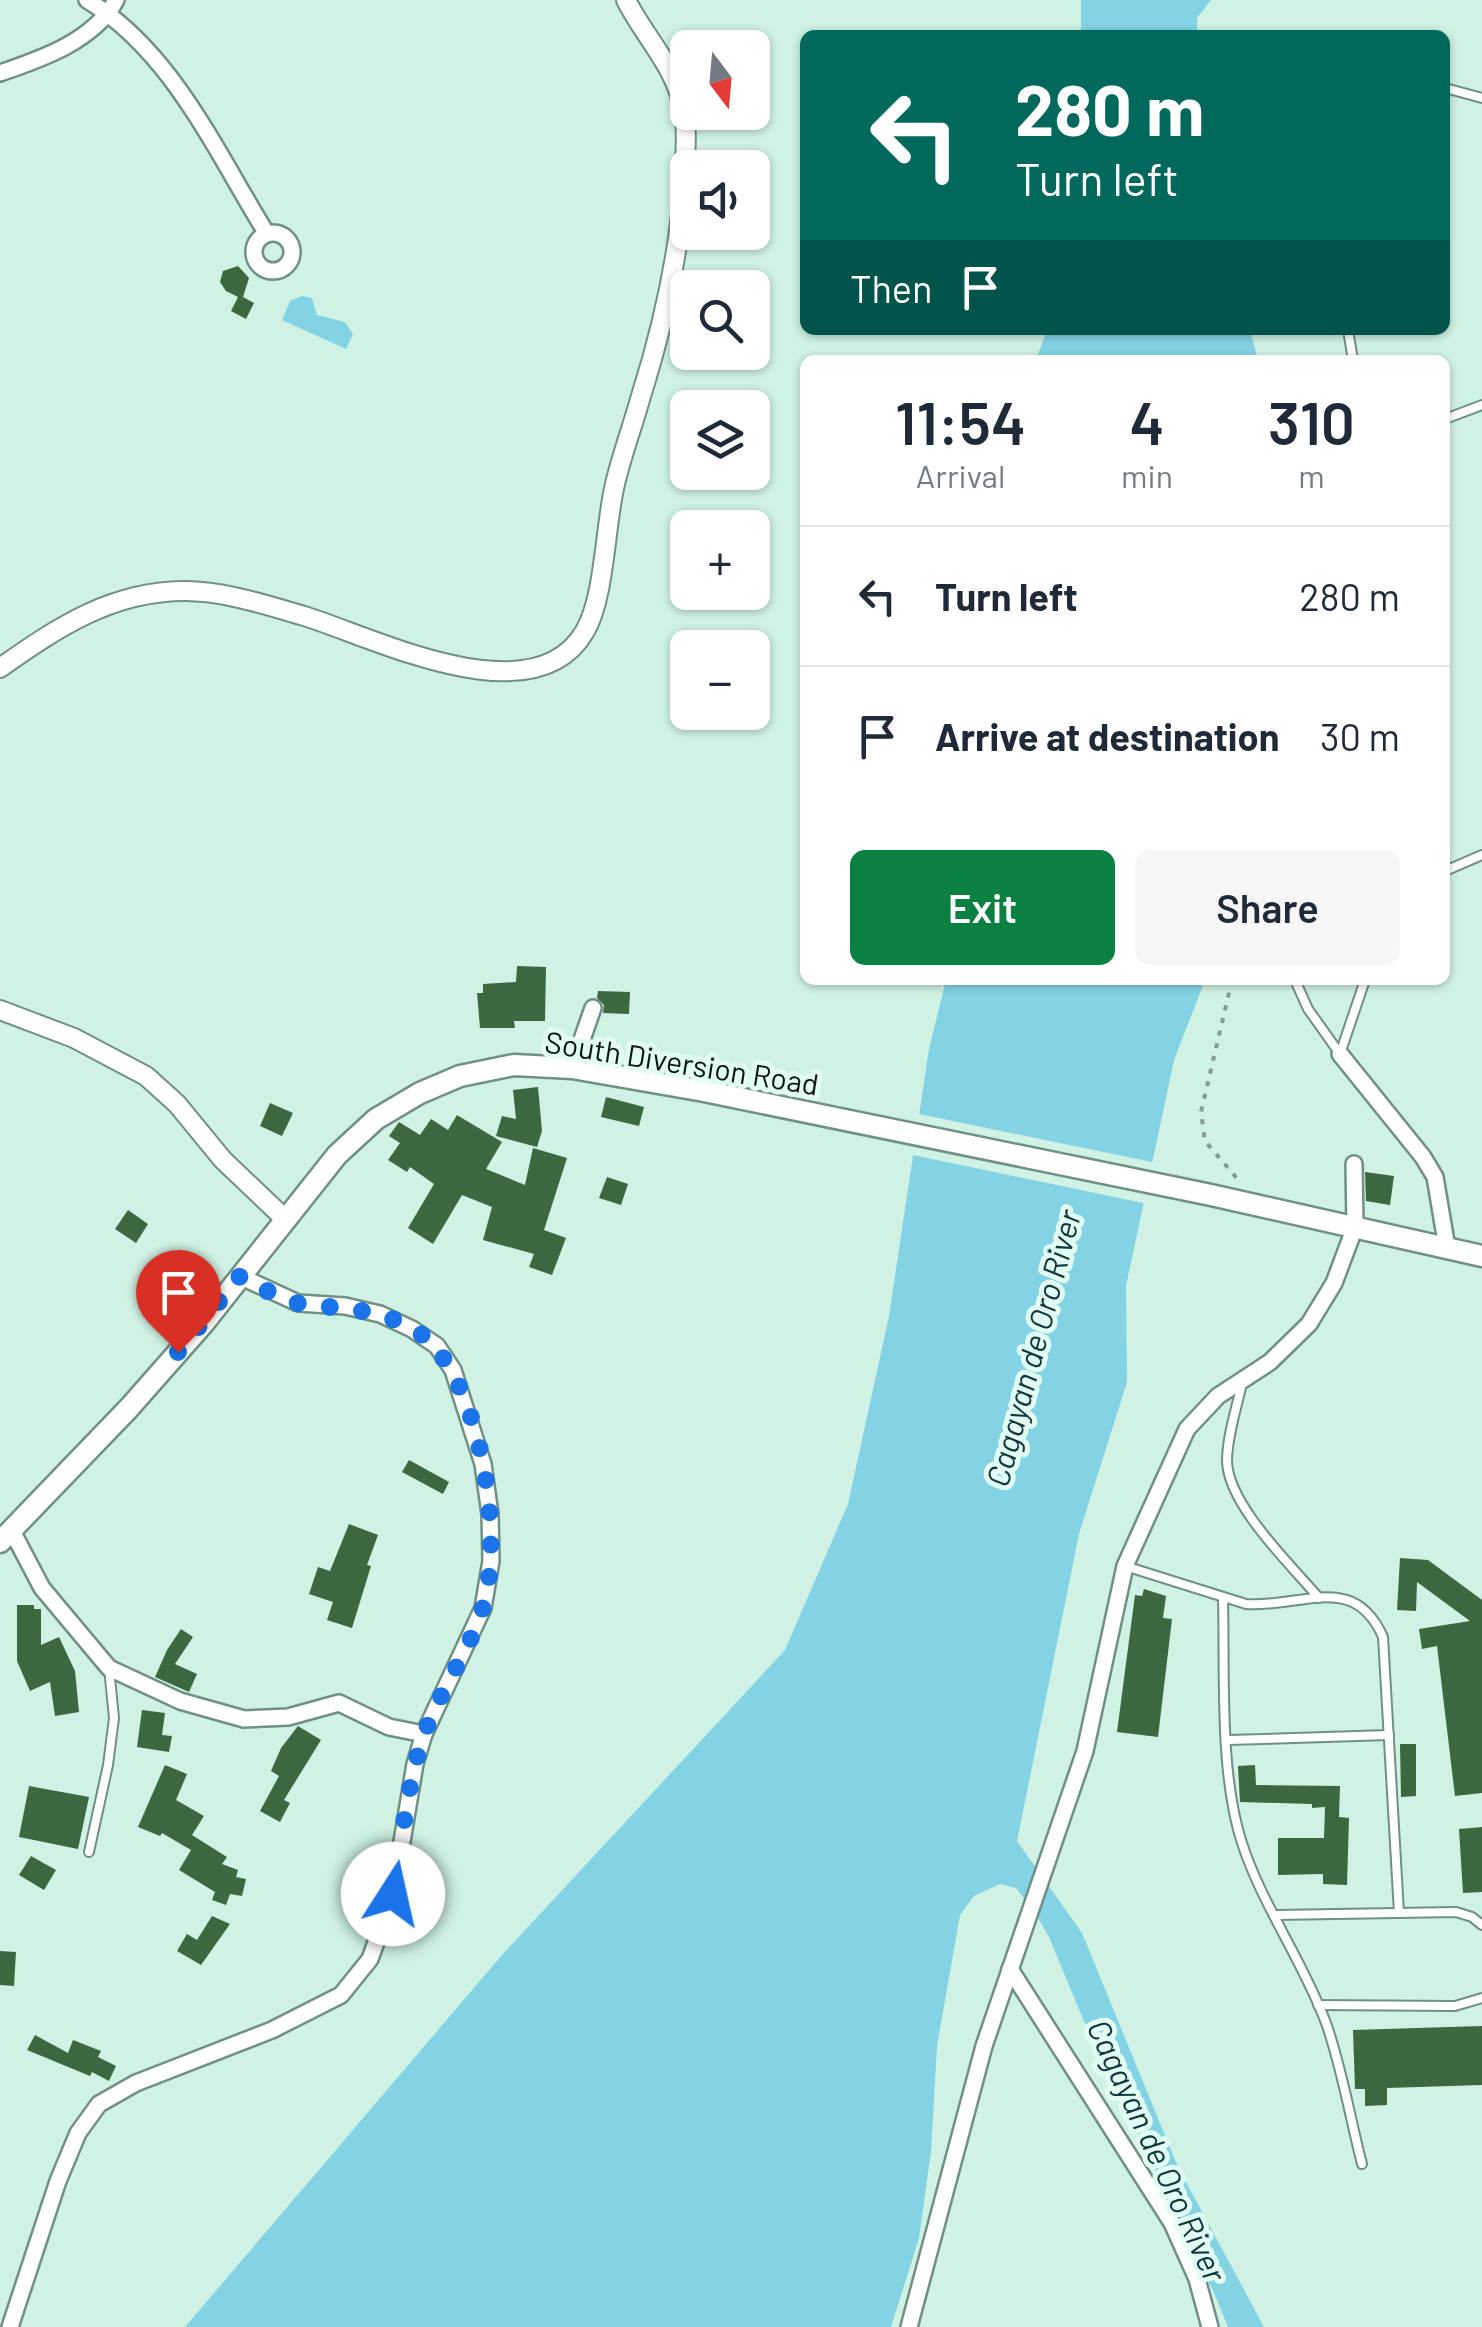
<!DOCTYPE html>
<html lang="en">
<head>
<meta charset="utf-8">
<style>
  :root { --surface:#fff; --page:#f6f6f7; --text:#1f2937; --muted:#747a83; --line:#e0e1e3; --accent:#0b8043 }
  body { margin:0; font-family:Barlow,sans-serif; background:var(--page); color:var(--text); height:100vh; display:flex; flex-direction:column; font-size:38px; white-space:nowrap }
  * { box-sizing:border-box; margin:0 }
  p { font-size:32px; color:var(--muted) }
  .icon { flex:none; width:55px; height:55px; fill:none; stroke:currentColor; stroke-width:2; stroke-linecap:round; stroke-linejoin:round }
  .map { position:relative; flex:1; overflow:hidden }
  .sheet { position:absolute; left:800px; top:355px; width:650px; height:630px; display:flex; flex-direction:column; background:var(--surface); border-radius:15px; box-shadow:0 2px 8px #0004 }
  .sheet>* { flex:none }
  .guide { position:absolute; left:800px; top:30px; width:650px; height:305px; border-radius:15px; box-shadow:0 2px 8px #0004; background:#00695c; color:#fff; overflow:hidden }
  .needle { width:65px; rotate:164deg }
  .tools { position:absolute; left:670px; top:30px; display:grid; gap:20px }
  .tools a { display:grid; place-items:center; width:100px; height:100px; border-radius:15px; background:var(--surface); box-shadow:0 2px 8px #0004; font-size:50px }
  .pin { position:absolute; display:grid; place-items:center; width:85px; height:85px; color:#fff; margin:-102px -42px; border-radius:50% 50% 50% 0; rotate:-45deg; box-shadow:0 0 10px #0007 }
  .pin .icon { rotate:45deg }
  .me { position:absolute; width:110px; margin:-55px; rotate:10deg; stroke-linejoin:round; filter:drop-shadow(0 0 8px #0008) }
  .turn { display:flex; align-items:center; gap:35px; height:210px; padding:0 50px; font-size:45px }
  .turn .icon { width:130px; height:130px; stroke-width:2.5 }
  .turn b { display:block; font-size:70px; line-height:85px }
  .then { display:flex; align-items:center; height:95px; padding:0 50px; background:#0003; gap:20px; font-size:38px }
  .eta { display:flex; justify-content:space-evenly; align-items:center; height:170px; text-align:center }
  .eta b { font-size:60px; font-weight:600; line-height:70px }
  .cta { display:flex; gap:20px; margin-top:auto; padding:20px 50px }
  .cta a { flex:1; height:115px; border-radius:15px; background:var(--accent); color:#fff; font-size:40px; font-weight:600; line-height:115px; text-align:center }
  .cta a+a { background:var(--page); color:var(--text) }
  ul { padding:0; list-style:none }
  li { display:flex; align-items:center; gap:30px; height:140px; padding:0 50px; border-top:2px solid var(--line) }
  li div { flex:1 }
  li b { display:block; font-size:38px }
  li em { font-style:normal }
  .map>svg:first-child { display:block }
</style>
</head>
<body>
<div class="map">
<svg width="1482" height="2327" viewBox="0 0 1482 2327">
  <rect width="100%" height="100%" fill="#cff2e4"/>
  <!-- water -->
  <g fill="#83d3e5">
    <path d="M1081,0h130l-14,18v17h-116z"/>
    <path d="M302,296l10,2 5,17 28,7 8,12 -7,15 -64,-29 8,-19z"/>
    <path d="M1047,330h203l8,30h-222z"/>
    <path d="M946,980h259l-31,80 -48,226 1,96 -48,152 -62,307 65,92 96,234 86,160h-36l-14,-34 -131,-274 -34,-82 -15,-26 -18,-23 -16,-4 -26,12 -14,19 -23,131 -6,106 -12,86 -28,89h-706l317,-372 283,-305 63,-146 41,-188 40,-267z"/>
  </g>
  <!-- pier -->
  <path fill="#cff2e4" d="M914,1113l243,50 -9,41 -240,-50z"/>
  <!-- building -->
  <g fill="#3b683f">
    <path d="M238,266l11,12 -6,19 11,6 -8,16 -15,-8 7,-14 -12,-6 -6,-9 3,-11z"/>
    <path d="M517,966l29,1 -1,54h-31l1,7h-35l-3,-35h6v-9l33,-2z"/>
    <path d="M598,991l32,1 -1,22 -26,-1 1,-8 -7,-7z"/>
    <path d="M538,1087l4,44 -5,16 -41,-11 6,-20 14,3 -3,-29z"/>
    <path d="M606,1097l38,10 -5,19 -38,-9z"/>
    <path d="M270,1103l23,10 -11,23 -22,-10z"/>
    <path d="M457,1115l45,27 -16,27 39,16 8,-37 34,10 -23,72 22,8 -14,37 -23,-8 5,-13 -51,-14 9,-33 -30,-12 -29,49 -25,-16 26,-44 -24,-17 -3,5 -19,-12 12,-17 -11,-7 10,-14 21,13 11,-16 17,11z"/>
    <path d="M1365,1172l29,4 -4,29 -24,-4z"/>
    <path d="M607,1177l21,7 -7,21 -22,-7z"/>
    <path d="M128,1210l20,14 -12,19 -21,-14z"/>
    <path d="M409,1460l40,22 -6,12 -41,-22z"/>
    <path d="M349,1524l29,11 -11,30 4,1 -19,62 -25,-8 6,-18 -24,-8 9,-27 12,4z"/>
    <path d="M1400,1558l28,2 54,40v193l-27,3 -18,-150 -15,3 -3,-20 51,-8 -53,-39 -1,29 -19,-1z"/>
    <path d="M1144,1589l22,7 -3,22 9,1 -14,118 -41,-5 18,-137 7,1z"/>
    <path d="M17,1605h17v4h7v36l18,-8 16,34 4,41 -24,4 -5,-34 -20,9 -13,-30z"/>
    <path d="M181,1629l12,8 -18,27 22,10 -8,18 -34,-15 12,-27z"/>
    <path d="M142,1710l23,3 -3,22 10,1 -3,16 -32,-5z"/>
    <path d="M298,1726l23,14 -37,60 6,3 -10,19 -20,-11 19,-35 -8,-5 10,-23z"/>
    <path d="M1400,1744h16v52l-15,1z"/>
    <path d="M165,1765l22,9 -11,26 28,16 -12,19 35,22 -5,7 16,6 -2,7 10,2 -4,17 -12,-2 -4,11 -14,-5 3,-8 -36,-22 12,-20 -29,-17 -2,3 -22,-9z"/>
    <path d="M1255,1765l1,20 84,1 -1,31 10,1 -2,67 -24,-1v-10l-45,1v-37h46l1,-31 -13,1v-4l-72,-2 -2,-36z"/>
    <path d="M29,1786l60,11 -11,52 -59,-12z"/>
    <path d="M1482,1827v65l-19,1 -4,-64z"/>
    <path d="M31,1856l25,14 -12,20 -25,-15z"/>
    <path d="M212,1916l18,8 -29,41 -24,-14 10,-17 10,6z"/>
    <path d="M0,1951l16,1 -2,34 -14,-1z"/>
    <path d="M1482,2026v59l-95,3v17l-22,1v-17h-10l-2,-59z"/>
    <path d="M35,2035l33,18 5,-13 28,11 -3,6 18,9 -7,15 -17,-9 -2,4 -63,-26z"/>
  </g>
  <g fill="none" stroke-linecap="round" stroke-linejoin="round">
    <!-- service casing -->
    <g stroke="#709083" stroke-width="12">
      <g id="service">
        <path d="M1445,88l37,10"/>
        <path d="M1348,330l5,30"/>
        <path d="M1445,419l37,-14"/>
        <path d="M1445,871l37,-16"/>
        <path d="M1295,980l13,29 32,45"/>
        <path d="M1340,1054l25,-74"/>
        <path d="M1242,1383c-5,24 -15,53 -15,78 1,44 64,104 92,137"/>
        <path d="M1125,1566l121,38c56,4 108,-33 137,33l16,276"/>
        <path d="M1223,1599c2,74 -4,174 19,244 20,62 61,118 84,180 16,45 24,95 36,141"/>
        <path d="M1228,1740l161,-5"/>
        <path d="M89,1852l19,-87 6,-47 -5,-50"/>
        <path d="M1276,1915l180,-3 16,5 10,8"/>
        <path d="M1318,2005l137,1 27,-8"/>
      </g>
    </g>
    <!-- minor casing -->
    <g stroke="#709083" stroke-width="20">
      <g id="minor">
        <path d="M87,0c85,51 129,152 180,234"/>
        <path d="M0,73c41,-14 94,-32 116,-73"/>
        <circle cx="273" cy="252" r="19"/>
        <path d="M1340,1054l83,103 12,20 12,71"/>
        <path d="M572,1068l21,-60"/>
        <path d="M239,1276l59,27 47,3 35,8 32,15 25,17 16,24 30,94 7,50 1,47 -8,47 -59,126"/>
        <path d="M1010,1969l162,254 25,56 13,48"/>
        <path d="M10,2327l48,-146 20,-48 21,-29 37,-21 136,-53 69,-35 29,-36 23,-64 22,-131 9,-30 -35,-7 -50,-24 -51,14 -44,2 -64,-18 -71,-33 -67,-80 -31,-59"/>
        <path d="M909,2327l75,-281 101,-295 40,-185 62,-137 31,-33 52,-34 39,-38 25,-41 21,-56 -1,-63"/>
      </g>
    </g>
    <!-- tertiary casing -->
    <g stroke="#709083" stroke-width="22">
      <g id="tertiary">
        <path d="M0,668c58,-41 112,-77 185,-77 39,0 81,14 119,25 69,21 230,104 281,15 20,-34 20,-106 30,-147 7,-30 18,-59 26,-88 22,-70 38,-140 43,-214 1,-25 4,-52 -1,-76 -9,-41 -39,-70 -57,-106"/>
        <path d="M0,1010l74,28 72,38 31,28 46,56 61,58"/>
      </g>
    </g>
    <!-- secondary casing -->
    <g stroke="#709083" stroke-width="25">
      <path id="secondary" d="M0,1542l129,-134 74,-84 134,-169 39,-36 44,-26 40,-17 54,-11 58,3 132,23 507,104 271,61"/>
    </g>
    <!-- path -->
    <path stroke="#829c92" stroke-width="4" stroke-dasharray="5 8" stroke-linecap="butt" d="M1232,980l-31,132 4,29 35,41"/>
    <!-- service -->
    <use href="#service" stroke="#fff" stroke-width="8"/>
    <!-- minor -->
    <use href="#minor" stroke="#fff" stroke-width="15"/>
    <!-- tertiary -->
    <use href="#tertiary" stroke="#fff" stroke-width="18"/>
    <!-- secondary -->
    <use href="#secondary" stroke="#fff" stroke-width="20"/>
  </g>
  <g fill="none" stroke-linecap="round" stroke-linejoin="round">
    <!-- route -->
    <path stroke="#1a73e8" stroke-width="18" stroke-dasharray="0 32.4" d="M178,1352l62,-76c18,9 41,25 62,28 39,5 74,4 110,24 68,38 93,209 71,279 -14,46 -45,86 -60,131 -17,50 -21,105 -30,156"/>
  </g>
  <g text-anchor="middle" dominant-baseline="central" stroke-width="10" stroke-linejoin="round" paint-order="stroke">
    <!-- street labels -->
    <g font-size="30" fill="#091511" stroke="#e2fdf2">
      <text transform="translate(682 1062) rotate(9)">South Diversion Road</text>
    </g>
    <!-- water labels -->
    <g font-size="32" font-style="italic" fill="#10373f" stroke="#e2fdf2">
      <text transform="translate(1032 1348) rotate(-75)">Cagayan de Oro River</text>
      <text transform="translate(1158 2150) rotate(65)">Cagayan de Oro River</text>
    </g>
  </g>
</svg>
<div class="tools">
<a><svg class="needle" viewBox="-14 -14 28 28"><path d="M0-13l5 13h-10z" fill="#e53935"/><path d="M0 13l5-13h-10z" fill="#747a83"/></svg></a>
<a><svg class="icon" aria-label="sound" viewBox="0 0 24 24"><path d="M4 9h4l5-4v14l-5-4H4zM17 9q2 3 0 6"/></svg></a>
<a><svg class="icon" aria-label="search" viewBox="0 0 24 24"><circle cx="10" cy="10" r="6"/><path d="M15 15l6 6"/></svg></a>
<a><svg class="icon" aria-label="layers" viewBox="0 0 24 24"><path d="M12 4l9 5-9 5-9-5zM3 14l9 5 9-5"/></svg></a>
<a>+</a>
<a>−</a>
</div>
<div class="pin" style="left:178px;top:1352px;background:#d93025"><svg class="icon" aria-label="arrive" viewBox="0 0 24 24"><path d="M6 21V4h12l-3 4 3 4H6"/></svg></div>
<svg class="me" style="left:393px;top:1894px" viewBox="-20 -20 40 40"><circle r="19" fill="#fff"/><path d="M0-13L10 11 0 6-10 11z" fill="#1a73e8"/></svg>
<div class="guide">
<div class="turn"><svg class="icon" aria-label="left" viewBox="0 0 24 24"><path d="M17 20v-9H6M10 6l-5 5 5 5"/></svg><div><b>280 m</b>Turn left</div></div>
<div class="then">Then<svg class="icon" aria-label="arrive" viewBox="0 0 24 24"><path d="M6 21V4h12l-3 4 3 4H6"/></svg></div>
</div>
<section class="sheet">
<div class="eta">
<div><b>11:54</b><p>Arrival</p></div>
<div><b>4</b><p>min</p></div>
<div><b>310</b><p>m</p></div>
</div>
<ul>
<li><svg class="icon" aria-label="left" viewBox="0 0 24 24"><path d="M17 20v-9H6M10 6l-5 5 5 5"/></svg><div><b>Turn left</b></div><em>280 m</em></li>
<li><svg class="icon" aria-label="arrive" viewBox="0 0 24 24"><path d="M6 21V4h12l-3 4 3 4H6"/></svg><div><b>Arrive at destination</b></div><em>30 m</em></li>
</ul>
<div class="cta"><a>Exit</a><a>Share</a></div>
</section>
</div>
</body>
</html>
